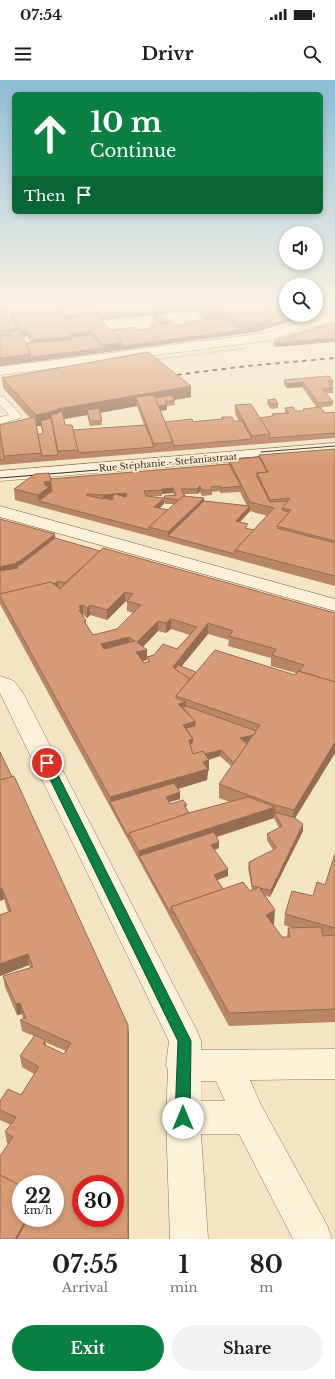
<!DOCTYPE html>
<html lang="en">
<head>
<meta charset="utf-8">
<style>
  :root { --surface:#fff; --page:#f2f2f2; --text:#202124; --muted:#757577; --accent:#0b8043 }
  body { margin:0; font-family:"Libre Baskerville",serif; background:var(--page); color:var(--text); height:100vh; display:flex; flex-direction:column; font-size:15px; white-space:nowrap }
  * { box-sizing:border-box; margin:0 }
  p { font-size:13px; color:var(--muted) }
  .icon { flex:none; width:22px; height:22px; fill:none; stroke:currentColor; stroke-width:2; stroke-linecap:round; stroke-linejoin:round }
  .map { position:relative; height:1159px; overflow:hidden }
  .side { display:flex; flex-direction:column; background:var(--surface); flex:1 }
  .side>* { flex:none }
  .hud { position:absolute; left:12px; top:12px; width:311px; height:122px; border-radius:6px; box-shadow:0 2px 6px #0003; background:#0b8043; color:#fff; overflow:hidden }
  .tools { position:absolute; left:279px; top:146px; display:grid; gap:8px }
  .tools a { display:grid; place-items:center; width:44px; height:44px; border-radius:50%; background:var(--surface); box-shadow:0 2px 6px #0003; font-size:20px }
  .speed { position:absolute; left:12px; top:1095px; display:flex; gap:8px; font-size:20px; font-weight:700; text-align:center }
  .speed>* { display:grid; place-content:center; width:52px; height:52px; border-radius:50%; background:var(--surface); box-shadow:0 2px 6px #0003; line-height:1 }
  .speed small { font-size:10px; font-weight:400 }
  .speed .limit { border:6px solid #d22; background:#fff; color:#111 }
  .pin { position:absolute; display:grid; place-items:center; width:34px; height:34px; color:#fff; margin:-17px; border:2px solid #fff; border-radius:50%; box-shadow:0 1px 4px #0007 }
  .me { position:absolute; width:44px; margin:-22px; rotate:0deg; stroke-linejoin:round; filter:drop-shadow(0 0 3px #0008) }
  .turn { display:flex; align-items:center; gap:14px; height:84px; padding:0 12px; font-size:18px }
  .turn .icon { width:52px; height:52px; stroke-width:2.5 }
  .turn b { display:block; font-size:28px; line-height:34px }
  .then { display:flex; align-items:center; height:38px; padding:0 12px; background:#0003; gap:8px; font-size:15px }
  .eta { display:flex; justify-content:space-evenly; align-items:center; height:68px; text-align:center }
  .eta b { font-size:24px; font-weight:700; line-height:28px }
  .cta { display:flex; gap:8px; margin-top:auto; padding:8px 12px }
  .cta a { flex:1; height:46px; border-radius:24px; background:var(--accent); color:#fff; font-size:16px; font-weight:700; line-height:46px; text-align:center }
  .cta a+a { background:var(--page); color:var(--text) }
  .status { display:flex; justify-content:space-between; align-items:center; height:28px; padding:0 20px; background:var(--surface); direction:ltr }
  .status svg { height:11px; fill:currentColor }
  header { display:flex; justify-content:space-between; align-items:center; height:52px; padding:0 12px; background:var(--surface); font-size:18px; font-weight:700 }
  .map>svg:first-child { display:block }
</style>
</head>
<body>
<div class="status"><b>07:54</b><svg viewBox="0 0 49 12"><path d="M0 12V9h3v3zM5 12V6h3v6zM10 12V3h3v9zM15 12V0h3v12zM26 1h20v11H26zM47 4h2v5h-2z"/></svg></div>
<header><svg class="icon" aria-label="menu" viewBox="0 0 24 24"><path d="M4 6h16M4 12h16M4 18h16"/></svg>Drivr<svg class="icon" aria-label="search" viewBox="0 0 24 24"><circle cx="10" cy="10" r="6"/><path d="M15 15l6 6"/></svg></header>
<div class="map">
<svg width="335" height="1159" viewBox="0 0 335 1159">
  <rect width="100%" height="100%" fill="#f3e4c4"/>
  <!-- green -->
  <path fill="#ced397" d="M246,267l2,2 -100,13 -84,8z"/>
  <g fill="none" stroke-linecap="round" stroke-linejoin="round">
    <!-- lane casing -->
    <g stroke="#917458" stroke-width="1">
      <path id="lane" d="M0,316l4,1 16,17 2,2 -2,2 -20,6v-7l9,-2 -9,-10z"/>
    </g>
    <!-- street casing -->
    <g stroke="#917458" stroke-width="1">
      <g id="street">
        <path d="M335,232v8l-69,21 -266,34v-8l265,-34z"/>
        <path d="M335,363v10l-335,28v-10z"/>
        <path d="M0,596l14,5 9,12 174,338 4,10v9l134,-1v30l-85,1 11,25 66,120 5,14h-39l-54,-105h-38l7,105h-38l-4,-121 2,-49 -2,-3 3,-25 -169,-348zM201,1001h15l9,20h-24z"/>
      </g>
    </g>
    <!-- secondary casing -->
    <g stroke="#73553b" stroke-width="1">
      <path id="secondary" d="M0,426l335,93v12l-335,-94z"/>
    </g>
    <!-- lane -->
    <use href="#lane" fill="#fcf1d9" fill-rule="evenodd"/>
    <!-- street -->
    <use href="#street" fill="#fcf1d9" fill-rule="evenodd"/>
    <!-- secondary -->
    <use href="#secondary" fill="#fcf1d9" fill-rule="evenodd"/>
    <!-- tram -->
    <g stroke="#3f2d1e" stroke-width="1">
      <path d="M261,372l74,-6"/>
      <path d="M0,398l269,-22"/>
    </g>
    <!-- rail -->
    <path stroke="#3f2d1e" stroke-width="2" stroke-dasharray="4.5 4.5" stroke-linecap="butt" d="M168,296l79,-10 88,-8"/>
  </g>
  <!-- wall -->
  <g fill="#b88565" fill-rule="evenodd">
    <path d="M0,221l55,5 9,7 -1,3h1l1,-2h31l20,-4 39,-4v-5h131v14h25l-55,17 -256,34zM252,224l10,2v1l-3,1v4h-2l-3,-2zM171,230l2,3 19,-2v-1l13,10 -20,2v2l-5,1 -6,-1 -13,-10 10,-1zM6,233h3l3,6 -4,1zM153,235v3l3,3 -5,1v4l-2,1v2l-10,1h-28l-9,-10zM18,252l1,2 -7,1v-2h6zM27,256l4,7h-5l-3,-6z"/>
    <path d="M335,242l-59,25 -3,-1 1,-5z"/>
    <path d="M2,298l189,19 -17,3 1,5 -8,1v4l-7,1 5,11h28l28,-3 1,-2 12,4h5l-4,-7v-9l25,13 12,-2v-2l13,-1v-5l10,3h8v-2l22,4 10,-1v26l-335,27v-40l30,-7 -27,-30zM137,326l7,19 -71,5 -8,-5 -1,-6 23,-4 3,11 12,-1 -2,-12zM36,345l1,1h4l2,8h-5z"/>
    <path d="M284,300l49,1v4h-2l2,3v5h-7l7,9 -1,4 -15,2 -15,-21 -15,1 -3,-3z"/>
    <path d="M268,320l10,4v4l-7,1 -4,-5z"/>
    <path d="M335,369v137l-320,-86 -1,-11 36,-10 179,-15v-4l30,-3v-2zM220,411v2l20,-1 7,14 -43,-5v-3l-19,-2 -1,-2h13l3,-2 2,4 10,-1v-3zM173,413l1,2 -10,1v2l-18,-2h16v-2zM164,422l1,2h9l-6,6 -9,-2 5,-4zM250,431l17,5 -13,14 -6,-1 -8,-7z"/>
    <path d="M0,439l55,15v4l45,13 235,62v140l-40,65 8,13 -33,66 -5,-1 9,28 -1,1 9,12h5l1,-9h4l-8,-3 1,-11 28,-18 12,-11 10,-31v168l-106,4 -229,-422zM125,522h2v9l6,2 -16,16 -24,6 -7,-11v-3l-4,-5 1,-1 4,3 3,-3 17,5zM171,549l19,6 -13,14 -30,8 1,5 -4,1 -1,-2 4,-1v-10l-4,-3 15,-16 8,2zM208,554l21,6 -1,6 43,12v8l25,7 -1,2 -99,-3 -15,-5zM220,676l12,11 -13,17v14l11,4 -41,11 -3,-5 1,-3 -17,-1 -1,-2 11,-3v-7l-2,-3 29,-9 1,-9 1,-1v-10zM274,738l5,10 -12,6v6l6,10 -24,12 -1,6 4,22 -2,1 -27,-2 -6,-9 11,-4v-7l-14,-19 5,-2 -2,-11z"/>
    <path d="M0,672l129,284 -121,108 -1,-1 -2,-11 6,-7 -11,-5v-19l21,-6 13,-21 -12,-7 -2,-11 14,-20 -12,-5 -2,-11 3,-1 -1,-5 -5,1 -12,-28 -2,-11 27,-8 -1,-3 -29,11v-61l8,-3 -4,-13 -4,2zM45,962l21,9 -2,3 -18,-8z"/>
  </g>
  <!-- shaded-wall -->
  <g fill="#966c53">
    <path d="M53,221h4l-5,12 -1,-7z"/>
    <path d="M171,221h18v6h3v4l-19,2v-5l-2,-2v7l-17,2 -1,-1v1l-58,6v-4l60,-6v-8z"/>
    <path d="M334,224v4l-18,5v-4z"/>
    <path d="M64,226v7l-4,10v-7z"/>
    <path d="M223,230v9l-17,2 1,-9z"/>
    <path d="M298,235h13l-55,17 -134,18v-4l119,-16 1,-5 29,-6z"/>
    <path d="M167,241v4l-6,1v-4z"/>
    <path d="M27,249v7l-7,1v-7z"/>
    <path d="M91,251l1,8 -57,8 -1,-7z"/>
    <path d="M335,258v4l-59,5v-4z"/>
    <path d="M122,262v8l-91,12v-5l72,-9v-3z"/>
    <path d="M30,274l1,8 -31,4v-8z"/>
    <path d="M303,302l-1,5 -15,1v-4z"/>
    <path d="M191,306v11l-35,6 -20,-6 1,9 -49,9 -1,-5v5l-28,5 -8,-5v8l-10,-2v5h-4l-1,-11 21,-6z"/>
    <path d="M167,325v5l-10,1v-5z"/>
    <path d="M51,401v12l-12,8 -1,-6 6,-13z"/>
    <path d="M200,406v6l-3,2v-5z"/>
    <path d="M173,408v5l-11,1v-5z"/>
    <path d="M126,413v5h-15v1l-8,1v-5z"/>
    <path d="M164,418v6l-10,9v-6z"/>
    <path d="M204,418v9l-36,29v-4z"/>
    <path d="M250,426v5l-14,15v-5z"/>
    <path d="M55,454l1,9 -35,28 -21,6v-10l16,-5z"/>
    <path d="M58,501v6l-6,5 -48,11z"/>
    <path d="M125,512v10l-18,18v-10z"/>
    <path d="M83,525v10l-1,1 -3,-6v-4z"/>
    <path d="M90,525v10l-3,3v-10z"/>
    <path d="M171,539v10l-5,4v-10z"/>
    <path d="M158,541v10l-20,21 9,-2v10l-11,2v-10l1,-10z"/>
    <path d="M208,543v11l-32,39 -3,-6z"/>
    <path d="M129,557v10l-28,7v-10z"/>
    <path d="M186,622v10l-8,-8z"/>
    <path d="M195,641v11l-8,2 -4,-9z"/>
    <path d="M261,653v6l-21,5v-6z"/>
    <path d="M193,659l-1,11 -3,-5v-5z"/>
    <path d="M335,662v11l-43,70 2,-13z"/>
    <path d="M221,670l-1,6 -28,8v-6z"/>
    <path d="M209,680v10l-1,1 -1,9 -94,28 -3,-6v-5z"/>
    <path d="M180,712v7l-14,4v-6z"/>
    <path d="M275,727l-1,11 -132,43 -3,-5v6v-11z"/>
    <path d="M303,744v7l-33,66 1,-7z"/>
    <path d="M219,762v6l-8,3v-6z"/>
    <path d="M228,789v7l-14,5v-6z"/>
    <path d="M2,808l2,11 -4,2v-12z"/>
    <path d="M275,830l-1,14 -9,4 1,-13z"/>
    <path d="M28,874l1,11 -29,11v-12z"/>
    <path d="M20,923l2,11 -5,1 -1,-11z"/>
    <path d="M128,945l1,11v203h-1z"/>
    <path d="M45,960l2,11 -4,-7z"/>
    <path d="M27,1138h9l-11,21h-10z"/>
  </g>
  <!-- building -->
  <g fill="#d69b76" stroke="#966c53" fill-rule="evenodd">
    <path d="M0,221h20l-7,15v3l-4,-10h-9z"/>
    <path d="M20,221h33l-2,5h13l-4,10 4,-1 2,4 13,-1 -3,-4 18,-2 28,30 -19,3 -12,-14 -21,3 2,2 -38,4 -7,-11 -7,1 -7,-14z"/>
    <path d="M155,221h16l-16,2z"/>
    <path d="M192,221h59l3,9 5,3h-2l14,6 -15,4 -14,2 -19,-15 -16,2z"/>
    <path d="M262,221h24v4l-11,-1 1,2 8,-1 2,2v8h12l-27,9v-5l-12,-5v-1l-2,-1h4l-2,-4 15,-1 -1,-3h-11l3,-2z"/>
    <path d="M316,221h16l2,3 -18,5z"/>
    <path d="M189,224l3,3 -19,1 -2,-2z"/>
    <path d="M130,226h25v2l13,-2 3,3 -72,8 -3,-3 1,-3 19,-1 1,-2 13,1z"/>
    <path d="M5,230l6,21h-11v-20z"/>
    <path d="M65,234h12h-1l1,4 -11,1v-1l7,-2h-9z"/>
    <path d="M153,234h9l12,10 6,1 7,-1 -2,-2 23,-3 21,1 12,10 -119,16v-4l-11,-12 24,-3 4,3 12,-1 -2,-2 6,-1 -4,-4 6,-1 4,4 8,-1 -2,-3 -6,1z"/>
    <path d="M8,239h5l5,10h-7z"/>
    <path d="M335,242v16l-59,5 -2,-2z"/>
    <path d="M22,254l8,20 -30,4v-18h2l-2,-4z"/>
    <path d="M91,255l12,13 -72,9 -1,-3 -4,-11 41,-3h5v-3z"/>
    <path d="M148,272l43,34 -134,23 1,1 -22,5 -34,-37z"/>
    <path d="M329,296l4,5h-5l5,7 -10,1 10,13 -15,1 -15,-21 -16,2 -3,-4z"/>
    <path d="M154,315l19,47 -19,2 -18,-47z"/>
    <path d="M172,315l3,6h-10l2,4 -9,1 -3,-8z"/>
    <path d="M275,319l3,5h-7l-3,-4z"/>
    <path d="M251,324l19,30 -18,2 -17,-31z"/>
    <path d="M293,327l2,4h9l-1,-2 17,-2 5,6 10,-1v21l-66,5 1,-4 -10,-16 13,-2 -1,-2 17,-1 -4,-5z"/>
    <path d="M99,328l3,13h-12l-3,-11z"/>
    <path d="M62,331l3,14h7l6,25 -20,1 -7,-36 7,-2v-1z"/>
    <path d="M35,337l6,36 -37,3 -4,-25v-6z"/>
    <path d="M222,337h10l2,4h8l10,18 -79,7v-4l-8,-20 27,-3 1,3 8,-1 22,-2z"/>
    <path d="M51,338l7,37 -16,1 -4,-22h5l-2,-13z"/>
    <path d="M145,345l9,22 -75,6 -1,-3 -5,-20z"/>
    <path d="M0,352l4,27 -4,1z"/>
    <path d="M335,369v92l-58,-15 14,-16 -9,-2 8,-10 -20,2 -13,-27 11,-1 -9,-17z"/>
    <path d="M259,377l8,15 -10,1 -1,2 14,27 18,-1 -6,7v2l7,2 -12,14v2l58,15v33l-100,-26 39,-42 -24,-6 -21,-42z"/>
    <path d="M229,384l12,22 -20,2 -1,-2 -9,1 1,3h-10l-2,-4 -3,3h-16l4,7h-2l-4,4 -14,-2 -1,-2 12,-1 -3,-7 -11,1v1l-18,1 2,5 18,2 -10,9 14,3 -19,17v3l-110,-29 13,-10 -2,-12zM126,413l1,2 -1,2 -11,-3 -4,4h3l-2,2 -7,-2 -2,1 -17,-4 2,-1 15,1z"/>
    <path d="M49,393l2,8 -7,1 1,3 4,2 -11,8 -24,-6 21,-15z"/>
    <path d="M183,416l21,2 -36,34 -19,-5z"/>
    <path d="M204,421l46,5 -14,15 12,3 -3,4 9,2 -19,20v4l-67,-18z"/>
    <path d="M0,439l55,15 -35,27 -4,1 1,1 -17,4z"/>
    <path d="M55,458l45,13 -35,32 -7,-2 -4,3 -3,-2 -51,12v-23l18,-3 -1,-2 3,-1z"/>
    <path d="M103,468l232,65v69l-36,-11 5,-6 -32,-10 4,-6 -47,-13 4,-5 -25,-8 -35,44 17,12 -14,17v2l10,4 -8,2 17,17 -12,4 10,14 -4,1 4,14 10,-3 6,9 -6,2 5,7 -98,28 -110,-201v-2l51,-12 9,7zM125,512l8,2 -6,7 14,4 -24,24 -24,6 -9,-14h2l-7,-11 2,-1 -2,-3 4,-1 4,3 3,-3 17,5zM171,539l26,8 -20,22 -14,-5 -9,11 -7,2 3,4 -6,2 -8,-11 11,-2 -10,-8 21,-21 8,2zM129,557l6,4 -31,8 -3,-5z"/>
    <path d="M215,570l80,25 3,-4 37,11v60l-41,68 -19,-5 -56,-21 41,-59 -84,-29z"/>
    <path d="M178,585l18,7 -6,7 -15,-10z"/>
    <path d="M186,626l70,25 -2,4 -14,3 7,6 -13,19 -13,-13 -16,4 -2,-3 -10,3 -3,-10 2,-1 1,-4 -7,-11 9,-2v-5l-13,-14z"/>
    <path d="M0,672l12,25 -12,3z"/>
    <path d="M14,696l114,249v214h-111l11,-21h27v-34h-34v2l-21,-11v-19l13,-19 -8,-5 11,-15 -16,-7v-9l8,-12 13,6 18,-28 -19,-11 15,-21 10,5 -2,4 21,10 7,-11 -51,-23 6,-2 -6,-15 -4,1 -13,-28 30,-9 -5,-13 -28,10v-49l11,-4 -9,-23 -2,1v-109zM81,1104h34v34h-34z"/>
    <path d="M174,703l6,9 -14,5 4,7 13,-4 4,5h-3l5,8 -60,20v5l-19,-36z"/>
    <path d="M248,717l27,10 -136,44 -10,-18 63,-21z"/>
    <path d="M274,732l19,5 10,7 -32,66 -12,-2v-1h-1l-6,-1 -3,-24 26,-13 1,-2 -9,-13 15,-8z"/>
    <path d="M214,752l5,10 -8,3 17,24 -14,6 9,14 -52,18v7l-32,-58z"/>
    <path d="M335,774v74l-50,-14 7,-23 21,5 4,-14 8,3z"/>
    <path d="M243,802l7,9 9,-4 16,23 -9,5 16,22h8l-2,-9 33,-1 2,9 12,-1v74l-106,4 -58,-106z"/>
    <path d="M0,1095l21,11v32h6l-12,21h-15z"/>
  </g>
  <!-- sky -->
  <linearGradient id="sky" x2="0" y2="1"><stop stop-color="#8ebbd6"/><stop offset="0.58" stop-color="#faf3e4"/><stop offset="1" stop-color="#faf3e4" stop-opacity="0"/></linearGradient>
  <rect width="335" height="384" fill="url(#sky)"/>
  <!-- route -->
  <path fill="#0b8043" stroke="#07532c" d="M47,679l4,1 1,3 139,278 -1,77 -2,5 -5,2 -5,-2 -3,-5 3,-77 -136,-278 1,-3z"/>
  <g text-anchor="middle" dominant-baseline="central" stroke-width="3.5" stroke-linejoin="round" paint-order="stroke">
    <!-- far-street labels -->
    <g font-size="9" fill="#3f2d1e" stroke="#f9eed5">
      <text transform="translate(168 382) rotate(-5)">Rue Stéphanie - Stefaniastraat</text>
    </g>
  </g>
</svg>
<div class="tools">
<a><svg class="icon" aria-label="sound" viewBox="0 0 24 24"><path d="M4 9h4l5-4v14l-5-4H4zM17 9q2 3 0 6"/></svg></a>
<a><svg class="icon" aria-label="search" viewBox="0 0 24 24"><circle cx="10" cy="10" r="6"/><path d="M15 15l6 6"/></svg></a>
</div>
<div class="speed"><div>22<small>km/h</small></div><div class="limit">30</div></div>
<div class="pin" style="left:47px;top:683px;background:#d93025"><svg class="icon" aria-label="arrive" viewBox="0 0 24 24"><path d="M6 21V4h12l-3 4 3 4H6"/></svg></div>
<svg class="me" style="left:183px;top:1038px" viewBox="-20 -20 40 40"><circle r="19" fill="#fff"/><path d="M0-13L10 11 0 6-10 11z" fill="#0b8043"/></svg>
<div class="hud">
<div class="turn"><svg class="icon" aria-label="ahead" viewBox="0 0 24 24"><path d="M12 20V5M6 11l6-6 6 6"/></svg><div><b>10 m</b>Continue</div></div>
<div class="then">Then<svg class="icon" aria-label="arrive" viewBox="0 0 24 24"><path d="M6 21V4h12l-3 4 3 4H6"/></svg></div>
</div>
</div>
<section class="side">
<div class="eta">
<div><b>07:55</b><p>Arrival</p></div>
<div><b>1</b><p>min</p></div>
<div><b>80</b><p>m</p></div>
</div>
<div class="cta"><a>Exit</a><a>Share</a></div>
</section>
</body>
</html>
